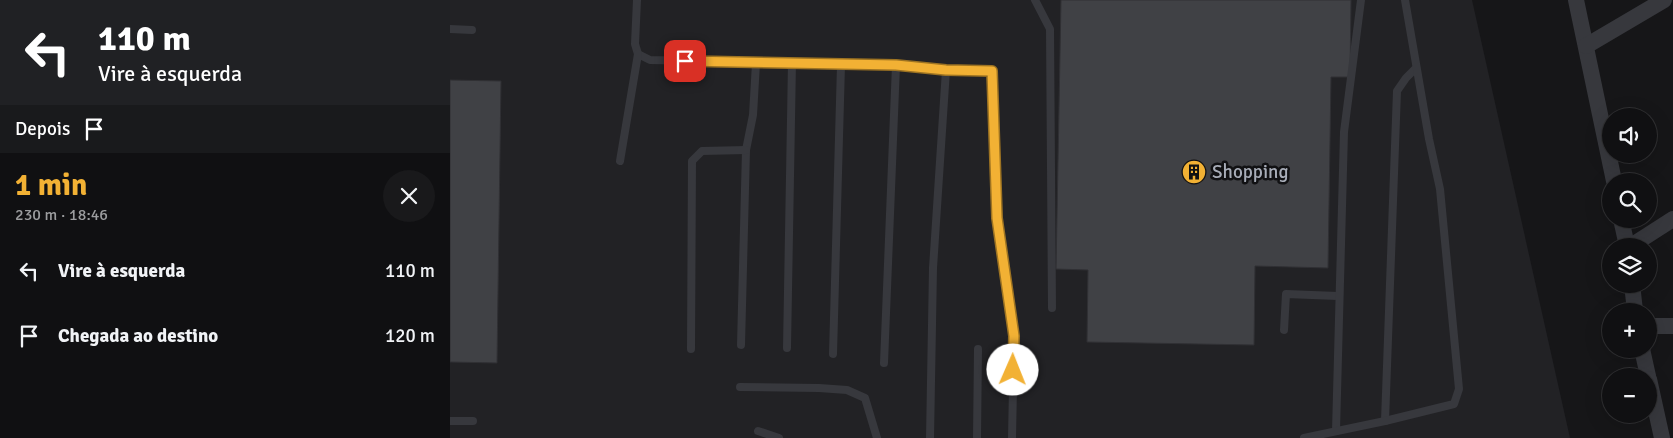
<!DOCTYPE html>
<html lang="pt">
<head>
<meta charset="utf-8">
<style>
  :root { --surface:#101012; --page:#19191b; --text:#f1f3f6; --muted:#9c9d9f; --line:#303032; --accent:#f2b134 }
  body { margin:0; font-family:Signika,sans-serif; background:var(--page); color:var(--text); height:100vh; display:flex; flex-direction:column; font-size:19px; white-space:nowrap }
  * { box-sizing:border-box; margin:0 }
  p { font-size:16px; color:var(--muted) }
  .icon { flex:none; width:28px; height:28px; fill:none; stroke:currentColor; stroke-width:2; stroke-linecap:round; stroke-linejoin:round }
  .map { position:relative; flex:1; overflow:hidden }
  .drawer { display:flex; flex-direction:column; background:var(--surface); width:450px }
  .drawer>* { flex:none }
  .hud { background:#202124; color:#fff; overflow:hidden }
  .fabs { position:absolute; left:1152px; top:108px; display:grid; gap:10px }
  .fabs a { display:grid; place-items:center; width:55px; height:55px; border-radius:50%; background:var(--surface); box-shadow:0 5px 20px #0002,0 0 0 1px var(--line); font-size:25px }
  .pin { position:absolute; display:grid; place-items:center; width:42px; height:42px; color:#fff; margin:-21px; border-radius:10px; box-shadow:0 2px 8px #0006 }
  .me { position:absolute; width:55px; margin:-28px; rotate:1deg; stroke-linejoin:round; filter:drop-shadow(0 0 4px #0008) }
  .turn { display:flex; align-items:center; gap:18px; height:105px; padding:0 15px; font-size:22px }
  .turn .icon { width:65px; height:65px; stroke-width:2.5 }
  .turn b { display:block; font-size:35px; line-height:42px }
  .then { display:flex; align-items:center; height:48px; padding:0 15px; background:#0003; gap:10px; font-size:19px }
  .round { display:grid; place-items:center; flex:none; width:52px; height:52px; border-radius:26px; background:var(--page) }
  .head { display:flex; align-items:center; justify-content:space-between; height:85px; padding:0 15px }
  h1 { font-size:30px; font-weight:800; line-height:38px; color:var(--accent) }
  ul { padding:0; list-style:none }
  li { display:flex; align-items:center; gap:15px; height:65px; padding:0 15px }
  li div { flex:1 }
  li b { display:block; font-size:19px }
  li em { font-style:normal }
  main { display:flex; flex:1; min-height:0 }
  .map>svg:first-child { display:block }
</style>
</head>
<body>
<main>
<section class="drawer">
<div class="hud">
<div class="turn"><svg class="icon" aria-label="left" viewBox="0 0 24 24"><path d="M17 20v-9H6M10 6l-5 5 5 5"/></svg><div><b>110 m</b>Vire à esquerda</div></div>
<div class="then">Depois<svg class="icon" aria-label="arrive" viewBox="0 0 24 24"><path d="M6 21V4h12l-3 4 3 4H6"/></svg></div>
</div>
<div class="head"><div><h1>1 min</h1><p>230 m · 18:46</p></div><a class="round"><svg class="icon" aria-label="close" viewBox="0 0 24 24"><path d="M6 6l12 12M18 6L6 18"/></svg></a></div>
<ul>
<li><svg class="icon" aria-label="left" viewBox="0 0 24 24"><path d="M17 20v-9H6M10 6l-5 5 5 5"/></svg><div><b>Vire à esquerda</b></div><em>110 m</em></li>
<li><svg class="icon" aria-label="arrive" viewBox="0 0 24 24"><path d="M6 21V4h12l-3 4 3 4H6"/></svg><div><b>Chegada ao destino</b></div><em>120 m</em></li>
</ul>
</section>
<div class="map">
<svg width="1223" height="438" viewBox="0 0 1223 438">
  <rect width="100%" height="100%" fill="#161618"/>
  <!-- built -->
  <path fill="#222225" d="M0,0h1022l98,438h-1120z"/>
  <!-- building -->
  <g fill="#404145" stroke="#303034">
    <path d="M611,0h290l-1,77h-19l-3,191 -73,-2 -1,79 -167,-3 1,-72 -32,-1z"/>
    <path d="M0,80l51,1 -4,282 -47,-1z"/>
  </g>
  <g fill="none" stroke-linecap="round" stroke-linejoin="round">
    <!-- lane -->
    <g stroke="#37383d" stroke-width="8">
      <path d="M187,0l-2,44 3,10 12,6 246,5 50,5 46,1 5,147 17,118 -2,102"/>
      <path d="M585,0l15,29 2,279"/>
      <path d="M0,29l22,1"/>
      <path d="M170,161l18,-107"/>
      <path d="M834,330l2,-36 52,2"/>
      <path d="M291,345l5,-195 7,-35 3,-52"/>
      <path d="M337,348l5,-286"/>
      <path d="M241,349l1,-188 10,-10 44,-1"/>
      <path d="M383,354l8,-289"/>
      <path d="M434,363l12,-298"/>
      <path d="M290,387l79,1 28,2 18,8 12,40"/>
      <path d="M0,421h23"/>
      <path d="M935,421l12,-330 9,-13 10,-10"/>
      <path d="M308,431l21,7"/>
      <path d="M886,431l8,-299 17,-132"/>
      <path d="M480,438l3,-170 13,-198"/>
      <path d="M527,438l1,-89"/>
      <path d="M854,438l81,-17 69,-17 5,-15 -19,-200 -11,-50 -24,-139"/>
    </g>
    <!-- street -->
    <g stroke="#37383d" stroke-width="16">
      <path d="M1126,0l38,181"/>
      <path d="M1136,46l78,-46"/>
      <path d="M1171,219l6,27"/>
      <path d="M1181,246l42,-27"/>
      <path d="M1182,284l3,27"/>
      <path d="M1199,326h24"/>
      <path d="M1192,349l6,27"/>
      <path d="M1199,379l13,59"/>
    </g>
  </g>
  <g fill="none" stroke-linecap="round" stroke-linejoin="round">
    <!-- route casing -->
    <g stroke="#9d7322" stroke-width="12">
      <path id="route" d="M235,61l211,4 50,5 46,1 5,147 17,118 -1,34"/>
    </g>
    <!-- route -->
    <use href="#route" stroke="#f2b134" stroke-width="9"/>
  </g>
  <!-- icons -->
  <defs>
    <g id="building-disc" transform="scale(1.25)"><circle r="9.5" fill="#f2b134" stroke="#111113"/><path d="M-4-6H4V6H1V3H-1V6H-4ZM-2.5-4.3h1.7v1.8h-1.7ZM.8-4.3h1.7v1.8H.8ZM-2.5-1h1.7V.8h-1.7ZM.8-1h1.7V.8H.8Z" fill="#111"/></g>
  </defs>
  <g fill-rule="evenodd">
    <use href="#building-disc" x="744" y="172"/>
  </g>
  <g text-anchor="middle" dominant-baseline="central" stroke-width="5" stroke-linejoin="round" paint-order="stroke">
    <!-- poi labels -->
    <g font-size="19" fill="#a8adb8" stroke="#111113" text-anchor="start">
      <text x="762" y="172">Shopping</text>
    </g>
  </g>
</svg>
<div class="fabs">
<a><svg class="icon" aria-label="sound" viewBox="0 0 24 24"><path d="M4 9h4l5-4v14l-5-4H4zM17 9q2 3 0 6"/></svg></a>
<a><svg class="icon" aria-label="search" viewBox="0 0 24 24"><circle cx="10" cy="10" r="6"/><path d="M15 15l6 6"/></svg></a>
<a><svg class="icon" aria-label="layers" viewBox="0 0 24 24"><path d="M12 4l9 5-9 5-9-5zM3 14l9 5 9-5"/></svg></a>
<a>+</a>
<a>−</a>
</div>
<div class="pin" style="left:235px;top:61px;background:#d93025"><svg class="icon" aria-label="arrive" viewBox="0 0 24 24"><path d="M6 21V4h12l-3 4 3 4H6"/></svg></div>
<svg class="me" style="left:563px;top:370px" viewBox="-20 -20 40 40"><circle r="19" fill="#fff"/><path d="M0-13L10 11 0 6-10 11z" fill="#f2b134"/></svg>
</div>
</main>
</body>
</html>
